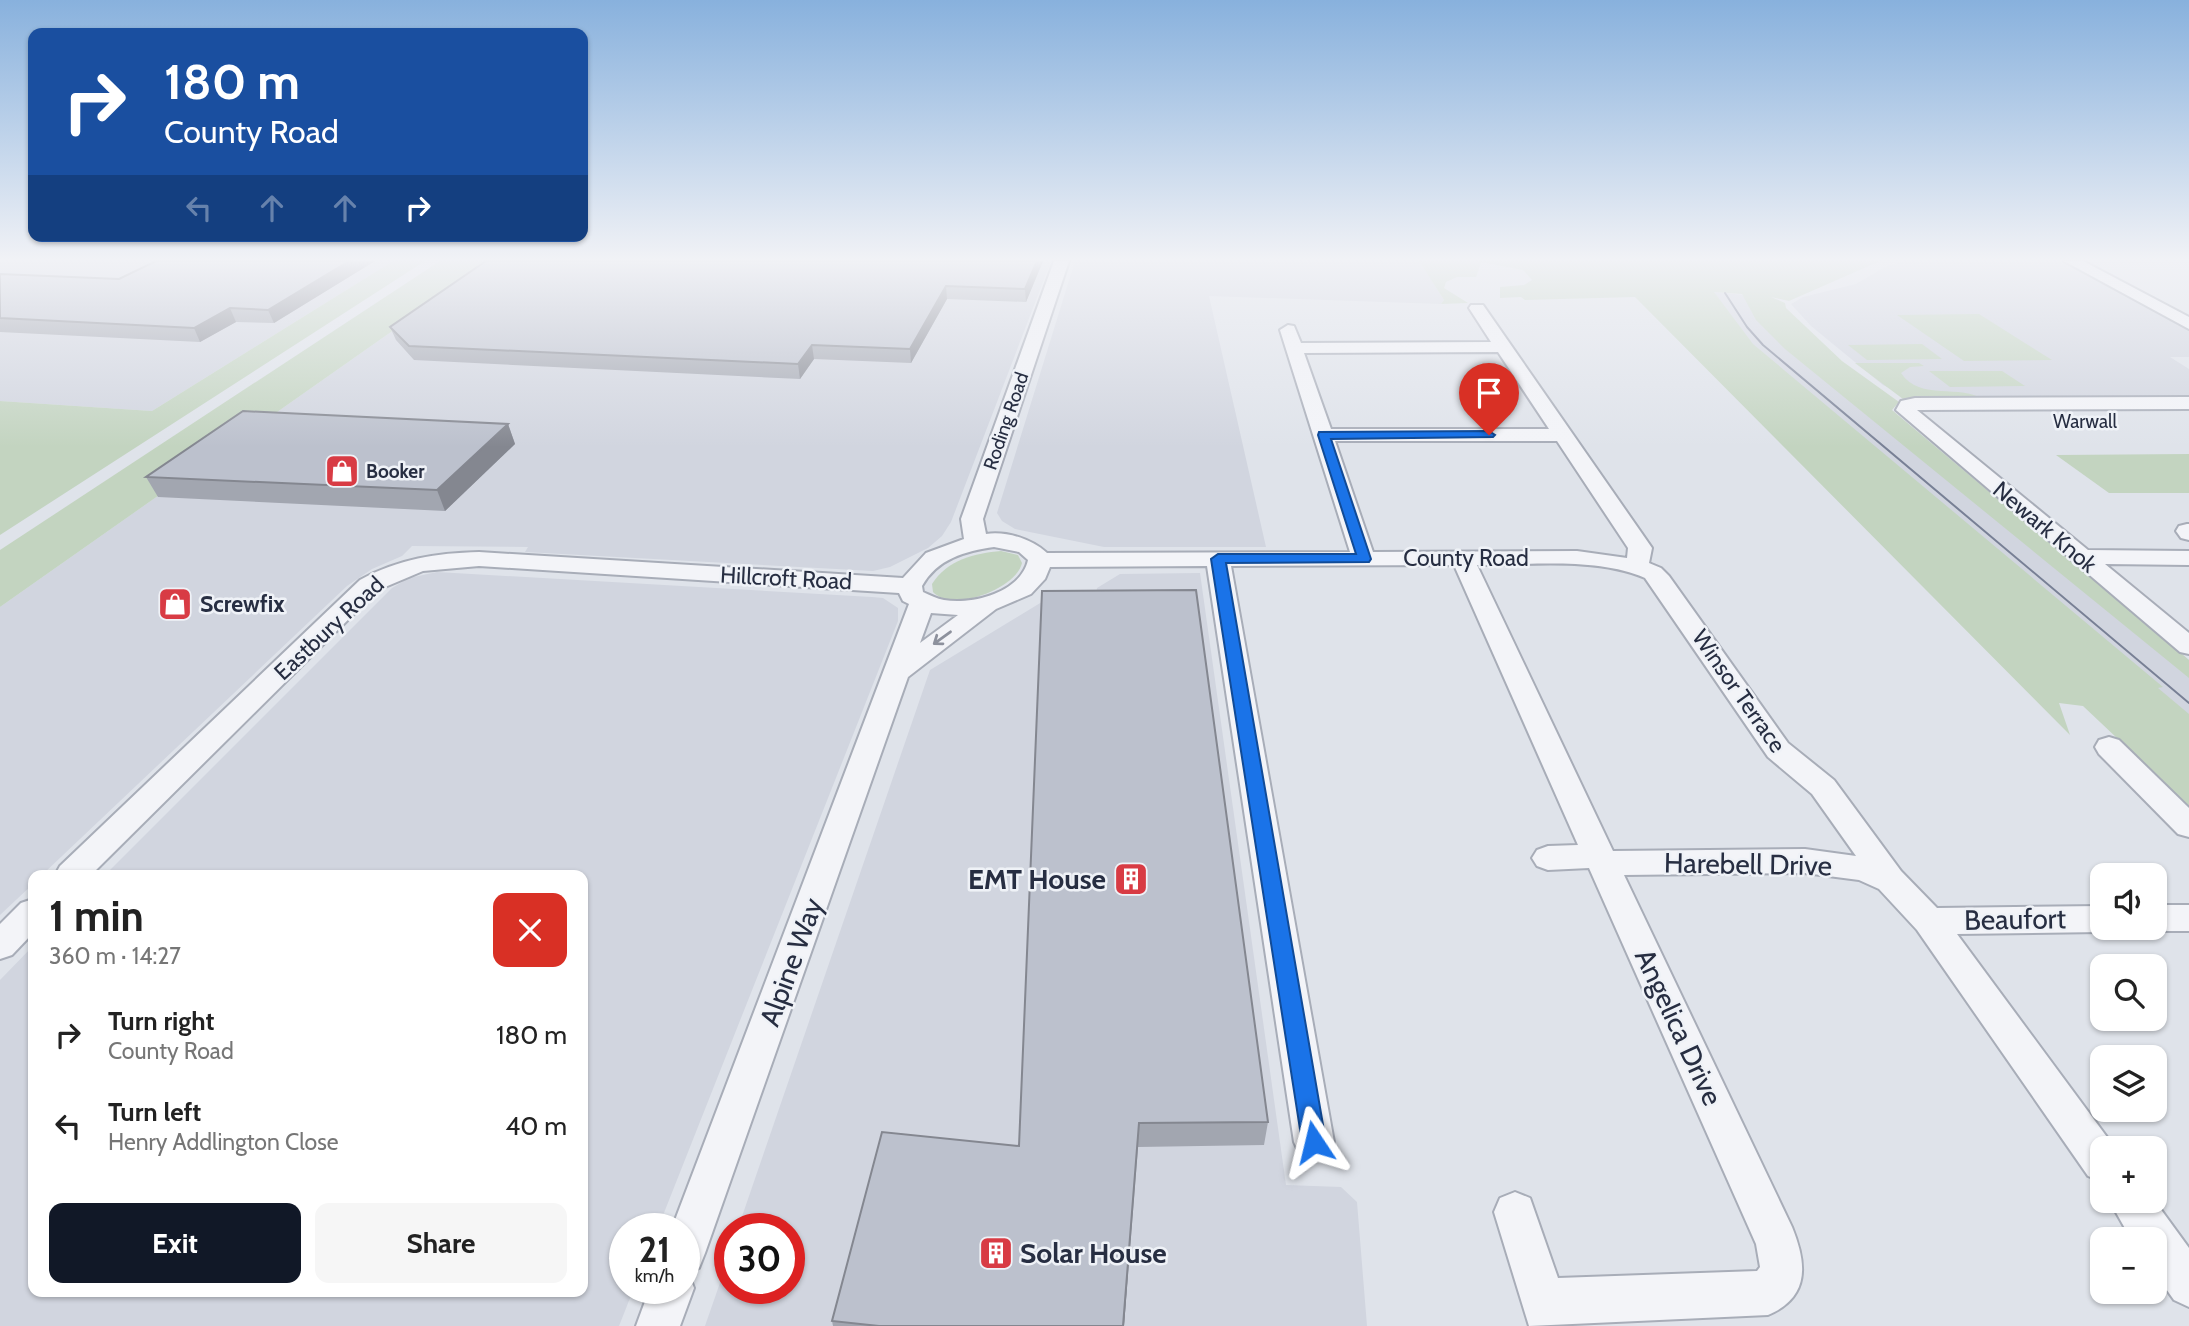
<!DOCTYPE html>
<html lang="en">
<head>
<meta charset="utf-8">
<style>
  :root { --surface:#fff; --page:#f6f6f6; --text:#222; --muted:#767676; --accent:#111827 }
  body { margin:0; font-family:Cabin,sans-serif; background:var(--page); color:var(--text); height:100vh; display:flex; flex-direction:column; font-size:26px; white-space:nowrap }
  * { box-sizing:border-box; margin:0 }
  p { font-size:23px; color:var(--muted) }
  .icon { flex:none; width:38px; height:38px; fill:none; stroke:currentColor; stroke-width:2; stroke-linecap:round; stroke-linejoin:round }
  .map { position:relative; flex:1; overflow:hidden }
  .sheet { position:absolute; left:28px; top:870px; width:560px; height:427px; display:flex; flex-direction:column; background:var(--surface); border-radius:14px; box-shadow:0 2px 5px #0004 }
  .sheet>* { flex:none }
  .top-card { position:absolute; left:28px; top:28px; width:560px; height:214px; border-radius:14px; box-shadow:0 2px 5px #0004; background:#1a4fa0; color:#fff; overflow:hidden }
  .buttons { position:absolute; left:2090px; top:863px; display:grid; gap:14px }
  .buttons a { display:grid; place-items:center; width:77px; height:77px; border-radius:14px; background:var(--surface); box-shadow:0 2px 5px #0004; font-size:35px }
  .speed { position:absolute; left:609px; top:1213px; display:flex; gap:14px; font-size:35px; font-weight:700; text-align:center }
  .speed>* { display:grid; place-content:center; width:91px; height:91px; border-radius:50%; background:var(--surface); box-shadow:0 2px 5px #0004; line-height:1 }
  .speed small { font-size:18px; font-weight:400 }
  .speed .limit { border:10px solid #d22; background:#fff; color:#111 }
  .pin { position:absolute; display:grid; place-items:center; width:60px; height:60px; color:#fff; margin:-72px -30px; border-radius:50% 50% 50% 0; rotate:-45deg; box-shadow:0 0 7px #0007 }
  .pin .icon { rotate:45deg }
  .me { position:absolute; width:77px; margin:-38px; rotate:350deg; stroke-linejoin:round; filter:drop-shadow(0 0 5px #0008) }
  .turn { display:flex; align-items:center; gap:24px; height:147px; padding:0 21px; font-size:32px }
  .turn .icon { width:91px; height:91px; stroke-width:2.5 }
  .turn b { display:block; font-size:49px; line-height:60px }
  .lanes { display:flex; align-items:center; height:66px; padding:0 21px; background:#0003; justify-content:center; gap:35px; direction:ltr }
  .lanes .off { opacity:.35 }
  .round { display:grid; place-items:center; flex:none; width:74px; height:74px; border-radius:14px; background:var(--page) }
  .overview { display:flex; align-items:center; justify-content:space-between; height:119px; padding:0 21px }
  h1 { font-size:42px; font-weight:700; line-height:52px }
  .action { display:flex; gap:14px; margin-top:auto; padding:14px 21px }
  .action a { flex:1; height:80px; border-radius:14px; background:var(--accent); color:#fff; font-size:28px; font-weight:700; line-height:80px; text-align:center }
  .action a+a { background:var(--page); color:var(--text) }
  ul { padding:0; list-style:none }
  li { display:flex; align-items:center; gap:21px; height:91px; padding:0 21px }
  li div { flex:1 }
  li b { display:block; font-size:26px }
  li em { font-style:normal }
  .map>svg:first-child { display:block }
</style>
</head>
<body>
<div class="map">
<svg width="2189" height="1326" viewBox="0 0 2189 1326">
  <rect width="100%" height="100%" fill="#dfe3ea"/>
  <!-- built -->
  <g fill="#d1d5df">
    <path d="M0,261h393l-241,150 -152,-10z"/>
    <path d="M492,261h559l-100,261 -9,14 -14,12 -38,19 -17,4 -348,-19 3,-5 -116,-1 -10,10 -30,13 -25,17 -305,289h-9v9l-33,31v-308z"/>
    <path d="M1075,261h344l25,39 -3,4 -232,-8 57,251h-162l-89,-18 -13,-8 -5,-8z"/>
    <path d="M1902,261h164l123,67v29h-19l19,12v31l-273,1 -33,-16 -72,-59 -20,-22 12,-7 53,-13 29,-17z"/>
    <path d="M1714,292l41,4 434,364v85l-412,-370 -47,-52z"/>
    <path d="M437,572l435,25 11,1 15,10v13l-240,607h-33v60h9l-15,38h-619v-346l33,-34v346h550v-417h-478l287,-287 17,-10z"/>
    <path d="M1200,573l86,612 55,2 16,15 10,124h-662l25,-72v34h59v-60h-51l192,-558 125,-76h41l1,-6 23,-14z"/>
  </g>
  <!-- green -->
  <g fill="#c3d4c0">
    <path d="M393,261h32l-425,274v-134l152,10z"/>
    <path d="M440,261h52l-492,346v-57z"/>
    <path d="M1419,261h461l-91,40 -18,-4 14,6 1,5 56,53 57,41 -7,8 297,250v18l-404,-329 -29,-29 -14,-26 -28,-2 39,52 410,343 -5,1 31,26v92l-106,-100 -24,-3 11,32 -435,-438 -110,3 -4,-3 -21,1v-11l24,-2 8,-5 -9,-10 -42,-8 -5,15h-19l-11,5 -2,6 24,15 -27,1 3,-4z"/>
    <path d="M1979,314l73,46 -88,1 -67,-46z"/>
    <path d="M1922,344l20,15 -75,1 -19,-15z"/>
    <path d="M1855,363h64l5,3 -14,1 -9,6c19,29 60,10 83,27l-77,2z"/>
    <path d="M1929,371h73l23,15 -75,1z"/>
    <path d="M2189,454v39h-80l-53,-38z"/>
    <path d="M1001,551l17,4 4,8c-6,26 -70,50 -89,29l-1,-8c15,-24 43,-31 69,-33z"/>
  </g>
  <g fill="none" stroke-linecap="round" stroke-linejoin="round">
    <!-- minor casing -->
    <g stroke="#a8adb8" stroke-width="4">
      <g id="minor">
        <path d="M1054,261h15l-86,258 3,15c21,-3 46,5 61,19l303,-1 -70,-222 8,-5 6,1 7,17 190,-1 -22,-34 2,-3h12l169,243 -3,15 12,5 8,8 119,167 46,37 67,91 36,37 165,-2v22h12l-12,4 -145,2 158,214h-13v34l-14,-6 -171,-246 -38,-41 -20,-9 -54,-7 -181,2 168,352c15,37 18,70 -24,88l-239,11 -35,-114 6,-14 15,-6 15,6 28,80 199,-7 3,-4 -4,-23 -167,-376 -41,2 -11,-4 -5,-8 5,-8 11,-4 30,-1 -124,-280 -223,1 103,576 -6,13 -14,6 -14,-6 -6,-13 -87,-576 -157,1 -5,12 -14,15 -35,15 -88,68 -203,576 -6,15 -11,5 6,15 -14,38h-44l14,-38h34v-60h-12l237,-624 -6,-3 -4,-8 -420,-27 -56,5 -45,19 -287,285h-36l5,-9 300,-286c38,-21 77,-27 119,-28l424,26 23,-25 38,-14 -3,-20zM1498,352l51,77h-218l-27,-76zM1335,441h222l71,107 -1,10 -50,-7 -204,1zM994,547l25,5 9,8c-7,32 -55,45 -84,40 -7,-1 -14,-5 -21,-8l-1,-6c15,-27 43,-35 72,-39zM1477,565c51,0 121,-8 168,13l123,179 44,37 44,62 -51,-7 -192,2zM931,613l27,2 -38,28z"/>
        <path d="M2064,261h19l106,56v12z"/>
        <path d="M2189,397v12l-272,1 171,140 101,1v14l-84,-1 84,69v21l-9,-2 -284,-242 5,-9 14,-3z"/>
        <path d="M2187,524h2v16l-8,-2 -5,-7 3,-5z"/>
        <path d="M2109,737l10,3 70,68v29l-11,-3 -79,-80 -4,-7 4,-7z"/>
        <path d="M33,899v34l-21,22 -12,4v-35l21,-21z"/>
        <path d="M2154,905h35v26h-35l-11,-3h11z"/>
        <path d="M2109,1200h45l35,48v59l-15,-7 -20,-28v-33h-23z"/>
      </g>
    </g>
    <!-- minor -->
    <use href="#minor" fill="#f3f4f8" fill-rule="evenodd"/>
    <!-- tram -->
    <path stroke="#788095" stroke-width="2" d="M1725,293l22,34 16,18 426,358"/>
  </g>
  <!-- wall -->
  <g fill="#a2a6b0">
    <path d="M375,261l-101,62 -38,-1 -36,20 -200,-10v-58l119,5z"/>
    <path d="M1043,261l-17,41 -79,-3 -36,64 -97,-4 -14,20 -386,-19 -18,-20 -6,-13z"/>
    <path d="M508,424l7,20 -70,67 -287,-14 -12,-20z"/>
    <path d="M1042,591l226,531 -4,23 -126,2 -14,179h-291l-1,-5 187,-175z"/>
  </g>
  <!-- shaded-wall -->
  <g fill="#848790">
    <path d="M349,261h26l-101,62 -6,-13z"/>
    <path d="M1037,261h6l-17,41 -1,-13z"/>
    <path d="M946,286l1,13 -36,64 -1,-14z"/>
    <path d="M230,308l6,14 -36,20 -6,-14z"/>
    <path d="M812,345l2,14 -14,20 -2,-15z"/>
    <path d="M508,424l7,20 -70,67 -8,-21z"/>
    <path d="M1139,1123l-15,203h-1z"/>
  </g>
  <!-- building -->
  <g fill="#bcc1cd" stroke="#848790" stroke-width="2">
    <path d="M156,261h193l-81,49 -38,-2 -36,20 -194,-10v-44l119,5z"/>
    <path d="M486,261h551l-12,28 -79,-3 -36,63 -98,-4 -14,19 -389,-18 -19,-19z"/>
    <path d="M243,411l265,13 -71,66 -291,-13z"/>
    <path d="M1196,590l72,532 -129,1 -16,203h-244l-47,-5 50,-189 137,14 23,-555z"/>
  </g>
  <!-- one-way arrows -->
  <defs><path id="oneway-shaft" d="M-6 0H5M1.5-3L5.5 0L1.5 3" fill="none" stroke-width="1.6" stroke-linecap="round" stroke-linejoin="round" transform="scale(1.75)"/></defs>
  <use stroke="#8d919d" href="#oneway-shaft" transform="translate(942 638) rotate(144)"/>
  <!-- sky -->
  <linearGradient id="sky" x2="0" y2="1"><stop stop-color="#88b1dd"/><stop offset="0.58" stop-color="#f1f2f6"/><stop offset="1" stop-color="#f1f2f6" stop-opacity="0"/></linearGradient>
  <rect width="2189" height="447" fill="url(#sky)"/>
  <!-- route -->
  <path fill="#1a73e8" stroke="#114b97" stroke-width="2" d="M1489,431l6,4 -2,2 -162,2 40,120 -2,3 -143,1 100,579 -4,8 -8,3 -9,-3 -3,-8 -91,-583 7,-5h138l-38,-119 1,-3z"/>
  <!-- icons -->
  <defs>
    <g id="shop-square" transform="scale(1.75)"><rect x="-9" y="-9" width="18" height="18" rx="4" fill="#d83b44" stroke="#eff2f7"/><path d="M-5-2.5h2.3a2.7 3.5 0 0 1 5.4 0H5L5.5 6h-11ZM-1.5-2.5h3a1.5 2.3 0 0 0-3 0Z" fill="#fff"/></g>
    <g id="building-square" transform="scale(1.75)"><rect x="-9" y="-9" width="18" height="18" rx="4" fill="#d83b44" stroke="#eff2f7"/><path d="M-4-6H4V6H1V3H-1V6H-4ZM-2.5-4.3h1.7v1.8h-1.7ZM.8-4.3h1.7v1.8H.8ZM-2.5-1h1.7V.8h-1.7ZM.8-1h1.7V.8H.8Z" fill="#fff"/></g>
  </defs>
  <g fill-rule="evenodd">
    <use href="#shop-square" x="342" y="471"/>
    <use href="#shop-square" x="175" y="604"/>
    <use href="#building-square" x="1131" y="879"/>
    <use href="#building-square" x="996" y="1253"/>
  </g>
  <g text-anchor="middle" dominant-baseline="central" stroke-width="5" stroke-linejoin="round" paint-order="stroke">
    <!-- far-street labels -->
    <g font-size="19" fill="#272e42" stroke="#eff2f7">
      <text transform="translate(1006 421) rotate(-71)">Roding Road</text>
      <text x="2085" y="421">Warwall</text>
    </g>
    <!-- far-poi labels -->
    <g font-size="19" font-weight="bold" fill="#272e42" stroke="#eff2f7" text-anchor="start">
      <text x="366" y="471">Booker</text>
    </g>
    <!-- street labels -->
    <g font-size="23" fill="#272e42" stroke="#eff2f7">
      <text transform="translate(2045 527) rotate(40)">Newark Knok</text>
      <text x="1466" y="558">County Road</text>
      <text transform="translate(786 578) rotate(3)">Hillcroft Road</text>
      <text transform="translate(329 628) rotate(-43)">Eastbury Road</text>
      <text transform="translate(1739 691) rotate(55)">Winsor Terrace</text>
    </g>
    <!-- poi labels -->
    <g font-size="23" font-weight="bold" fill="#272e42" stroke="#eff2f7" text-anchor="start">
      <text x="200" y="604">Screwfix</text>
    </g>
    <!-- near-street labels -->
    <g font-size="28" fill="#272e42" stroke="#eff2f7">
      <text transform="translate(1748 864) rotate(1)">Harebell Drive</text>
      <text transform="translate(2015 919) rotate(-1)">Beaufort</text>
      <text transform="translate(791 962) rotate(-70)">Alpine Way</text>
      <text transform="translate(1679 1027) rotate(65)">Angelica Drive</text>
    </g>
    <!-- near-poi labels -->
    <g font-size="28" font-weight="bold" fill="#272e42" stroke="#eff2f7" text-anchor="end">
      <text x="1106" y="879">EMT House</text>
      <text x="1020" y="1253" text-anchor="start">Solar House</text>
    </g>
  </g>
</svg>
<div class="buttons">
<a><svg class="icon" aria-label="sound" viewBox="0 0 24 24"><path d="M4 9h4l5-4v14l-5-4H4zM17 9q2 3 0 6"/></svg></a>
<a><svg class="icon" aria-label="search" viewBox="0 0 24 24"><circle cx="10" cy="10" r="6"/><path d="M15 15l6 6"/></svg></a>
<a><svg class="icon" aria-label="layers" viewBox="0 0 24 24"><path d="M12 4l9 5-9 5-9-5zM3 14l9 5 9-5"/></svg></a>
<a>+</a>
<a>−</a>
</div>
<div class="speed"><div>21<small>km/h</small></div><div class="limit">30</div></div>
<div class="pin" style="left:1489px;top:435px;background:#d93025"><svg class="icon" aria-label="arrive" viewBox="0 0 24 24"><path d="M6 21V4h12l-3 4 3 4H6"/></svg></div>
<svg class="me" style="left:1314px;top:1142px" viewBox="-20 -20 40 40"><path d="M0-17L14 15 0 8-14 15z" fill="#1a73e8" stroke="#fff" stroke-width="4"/></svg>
<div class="top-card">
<div class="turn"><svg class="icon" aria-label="right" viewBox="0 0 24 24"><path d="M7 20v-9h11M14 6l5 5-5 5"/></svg><div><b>180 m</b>County Road</div></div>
<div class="lanes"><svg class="icon off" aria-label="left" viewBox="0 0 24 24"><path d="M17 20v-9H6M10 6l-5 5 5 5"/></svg><svg class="icon off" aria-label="ahead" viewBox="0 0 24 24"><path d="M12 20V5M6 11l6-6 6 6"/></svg><svg class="icon off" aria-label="ahead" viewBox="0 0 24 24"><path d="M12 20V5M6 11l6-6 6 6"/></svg><svg class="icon" aria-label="right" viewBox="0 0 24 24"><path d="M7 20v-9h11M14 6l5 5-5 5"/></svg></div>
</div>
<section class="sheet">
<div class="overview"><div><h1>1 min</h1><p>360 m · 14:27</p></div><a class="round" style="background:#d93025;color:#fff"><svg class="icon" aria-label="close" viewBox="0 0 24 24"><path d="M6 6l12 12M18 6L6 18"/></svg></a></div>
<ul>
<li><svg class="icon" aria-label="right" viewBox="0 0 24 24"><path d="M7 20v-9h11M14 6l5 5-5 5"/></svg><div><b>Turn right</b><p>County Road</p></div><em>180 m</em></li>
<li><svg class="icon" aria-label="left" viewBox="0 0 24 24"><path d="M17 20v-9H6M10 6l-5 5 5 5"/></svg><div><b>Turn left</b><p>Henry Addlington Close</p></div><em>40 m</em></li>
</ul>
<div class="action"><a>Exit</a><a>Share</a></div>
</section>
</div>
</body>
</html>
